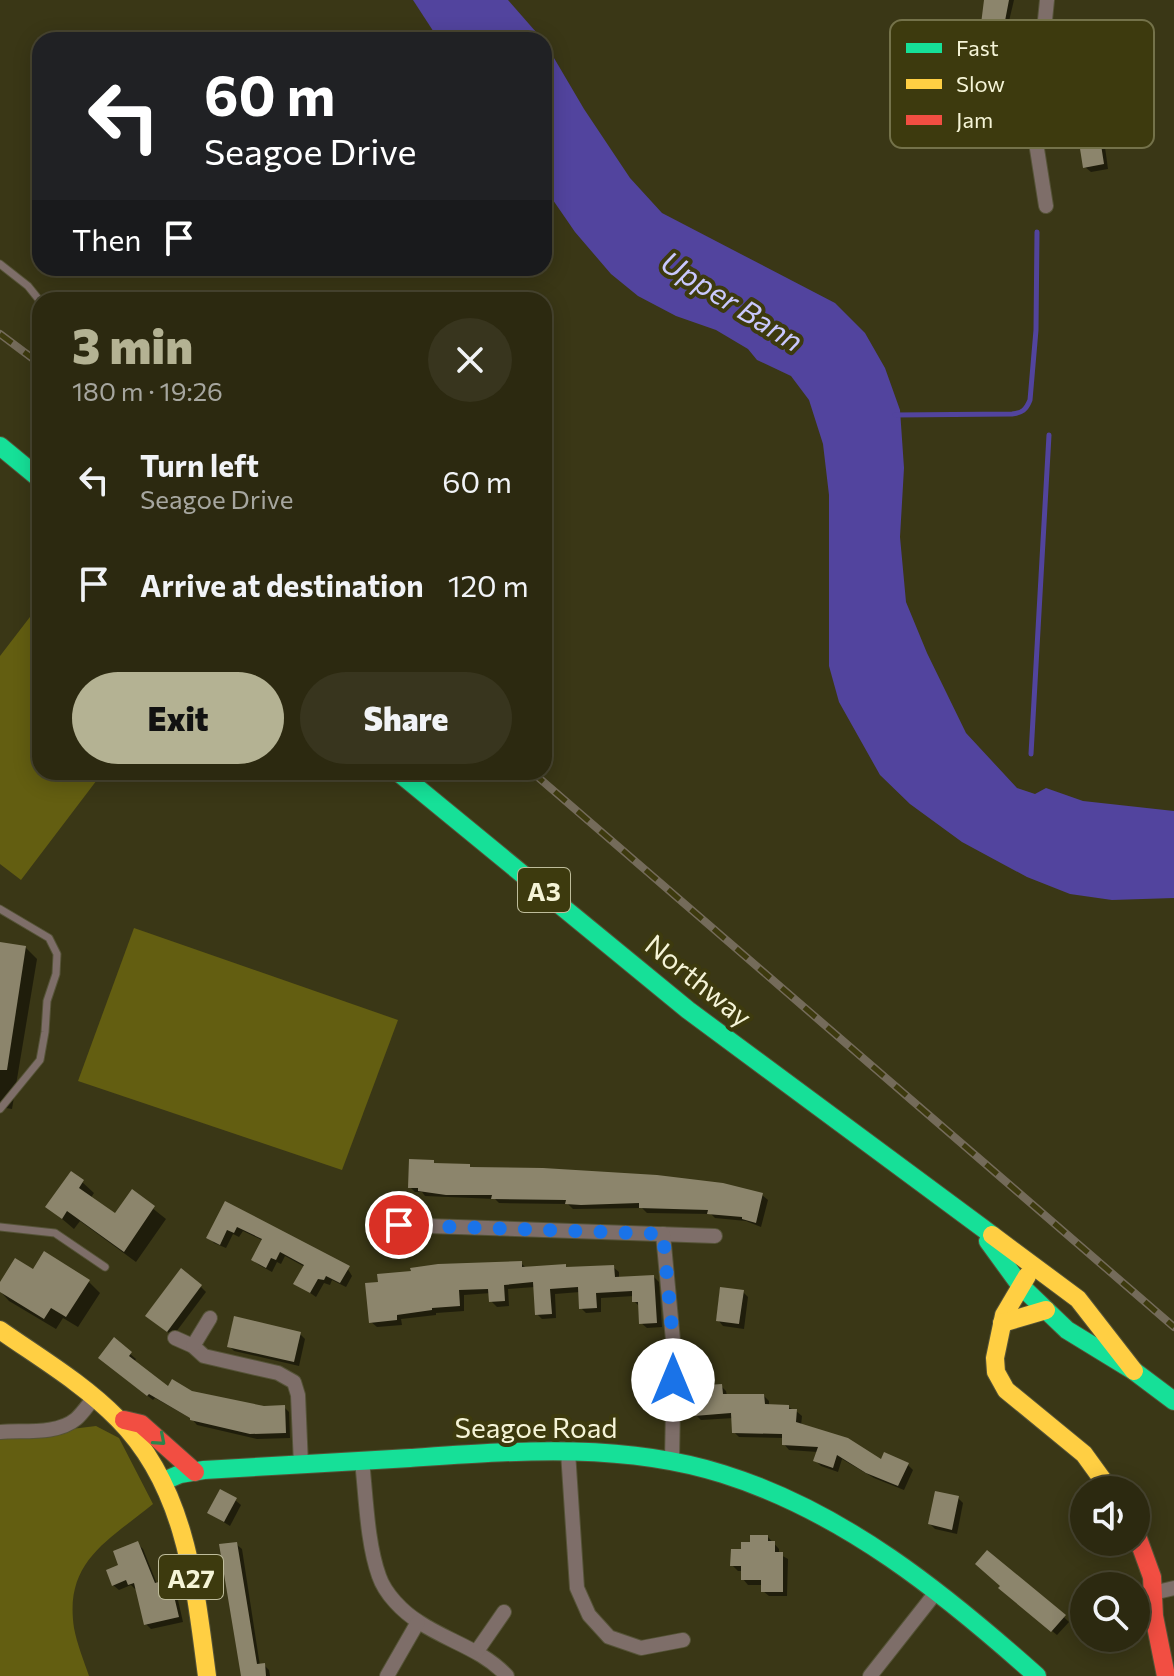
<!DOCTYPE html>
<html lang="en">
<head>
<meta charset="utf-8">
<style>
  :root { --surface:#2c2910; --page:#38351e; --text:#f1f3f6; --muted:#a6a69f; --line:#484530; --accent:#b4b293 }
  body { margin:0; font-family:Commissioner,sans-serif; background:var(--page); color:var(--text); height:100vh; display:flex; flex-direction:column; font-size:30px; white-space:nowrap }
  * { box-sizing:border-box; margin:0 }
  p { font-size:26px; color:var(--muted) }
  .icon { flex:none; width:44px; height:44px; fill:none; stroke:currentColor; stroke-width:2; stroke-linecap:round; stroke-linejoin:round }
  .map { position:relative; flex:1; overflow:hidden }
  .sheet { position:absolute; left:32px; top:292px; width:520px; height:488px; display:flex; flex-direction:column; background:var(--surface); border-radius:24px; box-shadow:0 4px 20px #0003,0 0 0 2px var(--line) }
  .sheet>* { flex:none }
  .hud { position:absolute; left:32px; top:32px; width:520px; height:244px; border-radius:24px; box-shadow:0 4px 20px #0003,0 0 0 2px var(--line); background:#202124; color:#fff; overflow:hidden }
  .tools { position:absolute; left:1070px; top:1476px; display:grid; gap:16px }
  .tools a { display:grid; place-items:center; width:80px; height:80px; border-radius:50%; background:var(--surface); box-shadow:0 4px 20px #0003,0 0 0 2px var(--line); font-size:40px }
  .pin { position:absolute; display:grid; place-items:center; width:68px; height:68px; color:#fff; margin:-34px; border:4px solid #fff; border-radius:50%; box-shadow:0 2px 8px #0007 }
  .me { position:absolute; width:88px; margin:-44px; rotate:0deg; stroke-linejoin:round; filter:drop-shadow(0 0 6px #0008) }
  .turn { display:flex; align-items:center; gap:28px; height:168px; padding:0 40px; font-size:36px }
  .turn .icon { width:104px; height:104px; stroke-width:2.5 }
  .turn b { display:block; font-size:56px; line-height:68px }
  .then { display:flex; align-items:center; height:76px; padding:0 40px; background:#0003; gap:16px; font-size:30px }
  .round { display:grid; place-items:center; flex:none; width:84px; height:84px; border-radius:42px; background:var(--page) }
  .head { display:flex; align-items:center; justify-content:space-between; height:136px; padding:0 40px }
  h1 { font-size:48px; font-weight:800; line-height:60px; color:var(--accent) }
  .primary-button { display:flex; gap:16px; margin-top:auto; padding:16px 40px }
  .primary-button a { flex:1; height:92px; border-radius:48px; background:var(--accent); color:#111; font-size:32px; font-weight:800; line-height:92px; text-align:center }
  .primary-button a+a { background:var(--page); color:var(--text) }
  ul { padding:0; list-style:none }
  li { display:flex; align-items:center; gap:24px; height:104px; padding:0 40px }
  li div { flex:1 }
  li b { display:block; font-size:30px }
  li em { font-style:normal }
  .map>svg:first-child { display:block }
</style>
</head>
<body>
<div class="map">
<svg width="1174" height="1676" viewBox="0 0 1174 1676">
  <rect width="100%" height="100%" fill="#3a3716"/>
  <!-- green -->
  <g fill="#635e11">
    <path d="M33,613l7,5v154h63l-82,108 -21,-16v-208z"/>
    <path d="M134,928l264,92 -56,150 -264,-89z"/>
    <path d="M96,1426l23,12 34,66c-45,37 -89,57 -79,124 3,16 10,33 15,48h-89v-244l63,-2z"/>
  </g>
  <!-- water -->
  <g fill="#52449e">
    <path d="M413,0h95l35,40h-104z"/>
    <path d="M544,41l40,68 46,69 32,35 173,90 30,30 20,35 15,42 4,58 -4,69 6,65 21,51 39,80 51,55 18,6 11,-6 37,13 91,10v87l-62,2 -42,-6 -43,-17 -65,-35 -52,-38 -30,-29 -41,-73 -10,-36v-171l-6,-51 -14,-44 -18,-24 -34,-16 -9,-11 -32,-19 -40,-14 -38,-20 -27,-22 -36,-42 -31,-45z"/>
  </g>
  <!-- shadow -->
  <g fill="#0007">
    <path d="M986,0h28l-13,55 -15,-2 -5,-6z"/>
    <path d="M1098,134l6,6 4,29 -17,3 -6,-5z"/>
    <path d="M0,944l26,4 11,11 -25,150 -12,-2z"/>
    <path d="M433,1162l3,3 33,1 3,3 290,26 6,5 -7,27 -15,-6 -31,-3 -4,-4 -64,-1 -5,-5 -69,1 -5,-5 -69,-1 -4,-4 -70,-3 -3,-4h-7l-5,-5z"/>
    <path d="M82,1182l12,11 -4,6 25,17 17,-24 34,27 -30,43 -56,-41 -6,8 -26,-22z"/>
    <path d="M226,1204l120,62 6,10 -6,11 -14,-7 -2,5 -6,-2 -8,14 -20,-14 9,-16 -20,-11 -4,8 -4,-2 -5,10 -13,-7 -5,-5 10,-19 -21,-10 -4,6 -6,-3 -7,14 -12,-5 -5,-6z"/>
    <path d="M521,1263l6,6 86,-2 6,5v7l35,-2 5,5 3,45 -15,1 -6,-5v-15l-7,-7v-5l-33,2v14l-15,1 -5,-5 -1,-16 -25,2 1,24 -14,1 -5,-5 -2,-27 -27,2 1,17 -12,1 -6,-6v-8l-27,2v16l-28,2v2l-35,4 1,6 -25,2 -6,-5z"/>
    <path d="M33,1272l55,9 12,12 -22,34 -15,-9 -7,11 -47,-28 -9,-10v-5z"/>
    <path d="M201,1287l5,5 -33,44 -20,-15z"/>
    <path d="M743,1292l5,5 -4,32 -21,-3 -5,-6z"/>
    <path d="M300,1334l5,5 -6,27 -65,-15 -5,-5z"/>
    <path d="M114,1340l22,19 -2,3 34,27 96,19 20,-1 5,5 1,26 -33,1 -60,-14 -5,-6 -37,-21 -2,2 -47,-37z"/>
    <path d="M721,1386l5,5 1,5h37l5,5v5l19,1 8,4 6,5 -1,10 81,36 26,3 5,5 -9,20 -30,-12 -32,-19 -4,13 -17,-6 -5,-5 2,-9 -29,-2 -5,-6v-6l-45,-1 -5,-5v-14l-33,2 -5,-5z"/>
    <path d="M958,1498l5,5 -6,31 -22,-5 -5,-5z"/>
    <path d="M235,1500l6,5 -11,21 -21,-13z"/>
    <path d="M768,1537l11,12v5l9,5 -1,37h-18l-6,-5v-6h-15l-5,-6v-8h-5l-6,-6 11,-14z"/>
    <path d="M138,1544l5,5 14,35 12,-2 6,5 8,35 -32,7 -5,-5 -8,-36 -3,1 -4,-4 -12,5 -6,-5 8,-19z"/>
    <path d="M236,1544l6,5 18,117 4,-1 5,5 1,6h-28z"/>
    <path d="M1005,1593l34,1 30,28 -12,13z"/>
  </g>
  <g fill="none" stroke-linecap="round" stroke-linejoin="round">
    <!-- stream -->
    <g stroke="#52449e" stroke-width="5">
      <path d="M895,415l117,-1c10,-1 14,-4 18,-14l6,-70 1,-98"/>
      <path d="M1031,754l18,-319"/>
    </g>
  </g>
  <!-- building -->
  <g fill="#8c856c">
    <path d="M984,0h25l-4,21 -4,-1 -5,31 -18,-3z"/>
    <path d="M1099,132l5,32 -21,4 -5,-32z"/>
    <path d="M0,942l26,4 -19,124h-7z"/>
    <path d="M409,1159l25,1v3l36,1v3l73,1 114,7 66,8 40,10 -7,30 -14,-4v-2l-35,-3 1,-4 -69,-2v-5l-58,2 -16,-1 1,-4 -75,-1 1,-4h-46l-28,-4v-3h-10z"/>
    <path d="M71,1171l13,9 -5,8 36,25 17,-24 23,17 -31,46 -57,-41 -5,8 -17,-12z"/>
    <path d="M225,1201l125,65 -10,17 -14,-7 -2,4 -6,-1 -8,14 -17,-9 11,-19 -24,-13 -4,8 -5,-2 -5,10 -15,-8 11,-21 -25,-12 -3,6 -7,-3 -7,15 -14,-7z"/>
    <path d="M44,1251l46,29 -24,37 -15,-9 -7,11 -44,-27v-10l15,-24 18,11z"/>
    <path d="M522,1261v6l44,-3v3l48,-2 1,12 39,-2 3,48 -18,1 -1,-22h-6v-11l-36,2 1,15 -18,1 -1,-22 -28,2 2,25 -17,1 -2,-33 -29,3 1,16 -16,1 -1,-13 -29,1 1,16 -28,2v2l-35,5v5l-28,3 -4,-40 13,-1 -1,-8 34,-3 -1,-3 28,-4z"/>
    <path d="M181,1268l21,17 -35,47 -22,-16z"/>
    <path d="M720,1287l24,3 -5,34 -23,-3z"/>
    <path d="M234,1316l67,16 -7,30 -67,-15z"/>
    <path d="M114,1337l18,15 -3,4 39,30 4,-7 20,12 72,15 21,-1 1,28 -36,1 -60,-14v-2l-41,-24 -2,2 -49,-38z"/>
    <path d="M722,1384l1,10h41l1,10 24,1v4h8l-1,13 52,16 33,21 3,-7 25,11 -11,23 -32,-13 -29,-18 -4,13 -20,-7 5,-14 -36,-2v-11l-50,-1 -1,-20 -37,3 -2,-30z"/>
    <path d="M220,1489l17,9 -13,24 -17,-9z"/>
    <path d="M935,1491l24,5 -7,34 -24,-6z"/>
    <path d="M750,1535h18v6h7v11h8v40h-22v-12h-20v-14h-11l1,-17h10v-7h9z"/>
    <path d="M138,1541l17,42 15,-4 9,38 -35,8 -10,-42 -6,2 -2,-5 -14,6 -6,-16 12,-5 -5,-14z"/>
    <path d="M237,1542l20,122 8,-1 1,13h-25l-22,-132z"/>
    <path d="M987,1550l79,65 -15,17 -53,-44 2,-2 -25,-22z"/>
  </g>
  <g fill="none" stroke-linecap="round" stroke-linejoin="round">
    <!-- lane casing -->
    <g stroke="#555337" stroke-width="9">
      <g id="lane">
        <path d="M943,113c34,8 62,20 91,-5"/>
        <path d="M0,264l28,22 12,15"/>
        <path d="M0,909l49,29 8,16 -1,20 -9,27 -2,31 -5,28 -40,49"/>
        <path d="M0,1227l55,6 50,34"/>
      </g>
    </g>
    <!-- street casing -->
    <g stroke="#555337" stroke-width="16">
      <g id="street">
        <path d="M1046,206l-12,-76 13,-130"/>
        <path d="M399,1225l316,11"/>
        <path d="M663,1234l11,117 -2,110"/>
        <path d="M175,1338l18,8 11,10 74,17 16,9 4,13 3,70"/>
        <path d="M193,1346l17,-28"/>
        <path d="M0,1432c23,-2 57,3 76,-13 6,-5 12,-14 17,-20"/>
        <path d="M568,1452l9,136 12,27 20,22 32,11 42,-8"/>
        <path d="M362,1461c4,35 5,82 17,115 6,18 24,36 40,46 30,20 63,27 88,54"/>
        <path d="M1153,1593l21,-5"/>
        <path d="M477,1651l27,-39"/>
        <path d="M387,1676l31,-54"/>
        <path d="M870,1676l67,-85"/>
      </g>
    </g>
    <!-- fast casing -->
    <g stroke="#555337" stroke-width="20">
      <g id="fast">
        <path d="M0,446l40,33"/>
        <path d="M398,772l290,238 304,225"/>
        <path d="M988,1241l32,44 47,45 67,41 40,30"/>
        <path d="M164,1481l16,-7 24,-4c69,-4 137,-8 206,-12 104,-7 212,-16 313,16 121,38 221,119 314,202"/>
      </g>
    </g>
    <!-- slow casing -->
    <g stroke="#555337" stroke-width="20">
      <g id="slow">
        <path d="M992,1235l86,64 56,72"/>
        <path d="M1027,1276l-23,39 -9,43 1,14 10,18 78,64 26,36"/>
        <path d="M1002,1323l44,-13"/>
        <path d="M0,1330c40,28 84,54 118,89 68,68 77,166 89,257"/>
      </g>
    </g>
    <!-- jam casing -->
    <g stroke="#555337" stroke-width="20">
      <g id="jam">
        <path d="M124,1420l17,4 54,48"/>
        <path d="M1136,1533l16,44 2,39 12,60"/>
      </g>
    </g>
    <!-- lane -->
    <use href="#lane" stroke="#7e6e69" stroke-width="7"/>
    <!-- street -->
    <use href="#street" stroke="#7e6e69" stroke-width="14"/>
    <!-- fast -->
    <use href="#fast" stroke="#16e098" stroke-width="18"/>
    <!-- slow -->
    <use href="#slow" stroke="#ffcf43" stroke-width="18"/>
    <!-- jam -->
    <use href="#jam" stroke="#f24e42" stroke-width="18"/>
    <!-- rail casing -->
    <g stroke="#746b5a" stroke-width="8">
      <g id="rail">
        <path d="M0,334l40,30"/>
        <path d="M532,772l642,555"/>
      </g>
    </g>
    <!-- rail -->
    <use href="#rail" stroke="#3d3a0e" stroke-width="5" stroke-dasharray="15" stroke-linecap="butt"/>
  </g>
  <!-- one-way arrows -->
  <defs><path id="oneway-chevron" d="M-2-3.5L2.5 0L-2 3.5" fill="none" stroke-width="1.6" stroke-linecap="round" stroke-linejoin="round" transform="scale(2)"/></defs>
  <use stroke="#2b854c" href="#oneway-chevron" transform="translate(160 1440) rotate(41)"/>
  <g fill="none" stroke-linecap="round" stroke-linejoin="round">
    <!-- route -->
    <path stroke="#1a73e8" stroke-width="14" stroke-dasharray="0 25.2" d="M399,1225l264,9 11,117 -1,29"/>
  </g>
  <g text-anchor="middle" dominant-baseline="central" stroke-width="8" stroke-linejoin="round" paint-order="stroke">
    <!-- shield labels -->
    <g fill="#3d3a0e" stroke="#bebc9b" stroke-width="2">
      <rect x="518" y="868" width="52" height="44" rx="6"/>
      <rect x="159" y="1555" width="64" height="44" rx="6"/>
    </g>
    <g font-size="26" font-weight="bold" fill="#f5f4d7">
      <text x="544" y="890">A3</text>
      <text x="191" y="1577">A27</text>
    </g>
    <!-- street labels -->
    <g font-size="28" fill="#f5f4d7" stroke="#3d3a0e">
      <text transform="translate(699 980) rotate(39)">Northway</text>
      <text x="536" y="1427">Seagoe Road</text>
    </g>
    <!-- water labels -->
    <g font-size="30" font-style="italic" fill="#c9c8fe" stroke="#3d3a0e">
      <text transform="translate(733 300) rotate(32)">Upper Bann</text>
    </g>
  </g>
  <!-- legend -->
  <rect x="890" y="20" width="264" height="128" rx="12" fill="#3d3a0e" stroke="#74724a" stroke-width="2"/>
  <rect x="906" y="43" width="36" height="10" fill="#16e098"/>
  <rect x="906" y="79" width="36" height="10" fill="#ffcf43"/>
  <rect x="906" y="115" width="36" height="10" fill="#f24e42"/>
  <g font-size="22" fill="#f5f4d7">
    <text x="956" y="56">Fast</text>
    <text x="956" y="92">Slow</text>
    <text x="956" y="128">Jam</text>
  </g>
</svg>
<div class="tools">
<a><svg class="icon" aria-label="sound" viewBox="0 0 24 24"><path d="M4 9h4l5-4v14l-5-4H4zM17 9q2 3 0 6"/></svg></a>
<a><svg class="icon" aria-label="search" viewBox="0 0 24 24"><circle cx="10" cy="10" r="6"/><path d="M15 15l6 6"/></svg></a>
</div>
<div class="pin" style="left:399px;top:1225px;background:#d93025"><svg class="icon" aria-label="arrive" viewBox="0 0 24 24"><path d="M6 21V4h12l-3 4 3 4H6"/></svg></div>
<svg class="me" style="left:673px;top:1380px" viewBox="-20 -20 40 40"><circle r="19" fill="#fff"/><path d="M0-13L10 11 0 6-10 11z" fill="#1a73e8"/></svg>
<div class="hud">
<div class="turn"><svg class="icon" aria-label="left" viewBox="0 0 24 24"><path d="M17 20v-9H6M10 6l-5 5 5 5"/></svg><div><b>60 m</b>Seagoe Drive</div></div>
<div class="then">Then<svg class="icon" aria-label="arrive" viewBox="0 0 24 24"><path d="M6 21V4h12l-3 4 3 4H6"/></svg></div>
</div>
<section class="sheet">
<div class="head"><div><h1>3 min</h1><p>180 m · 19:26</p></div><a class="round"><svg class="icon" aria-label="close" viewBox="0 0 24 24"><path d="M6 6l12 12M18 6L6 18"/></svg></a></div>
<ul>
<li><svg class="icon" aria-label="left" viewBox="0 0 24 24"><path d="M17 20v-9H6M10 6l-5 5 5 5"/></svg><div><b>Turn left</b><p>Seagoe Drive</p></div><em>60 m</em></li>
<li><svg class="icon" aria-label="arrive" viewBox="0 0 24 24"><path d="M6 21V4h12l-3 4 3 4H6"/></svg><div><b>Arrive at destination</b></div><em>120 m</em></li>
</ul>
<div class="primary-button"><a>Exit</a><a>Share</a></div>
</section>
</div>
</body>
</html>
